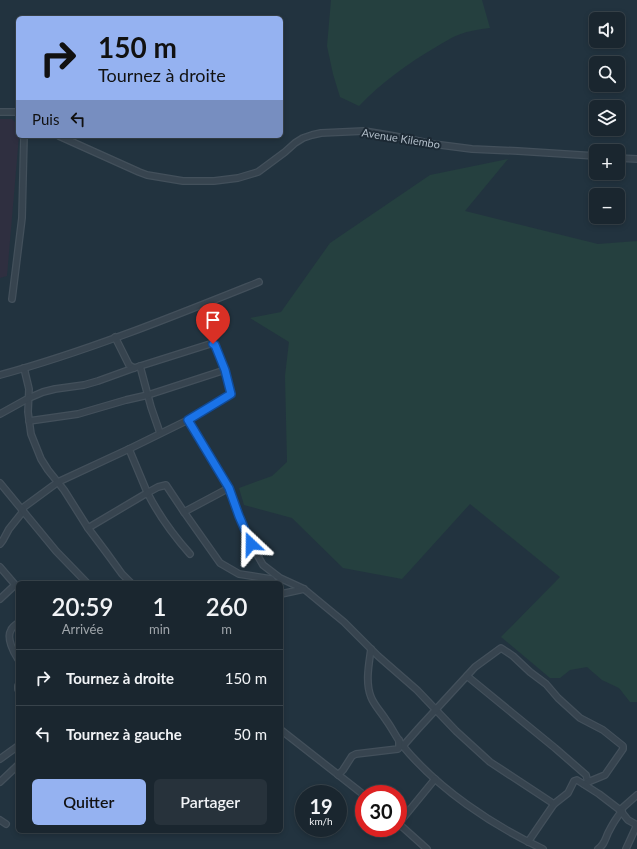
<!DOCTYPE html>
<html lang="fr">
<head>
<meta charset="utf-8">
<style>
  :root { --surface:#1a262f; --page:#27323b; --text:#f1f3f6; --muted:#9fa5aa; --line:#38434b; --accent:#95b2f1 }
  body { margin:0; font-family:Lato,sans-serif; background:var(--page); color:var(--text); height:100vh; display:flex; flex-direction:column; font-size:15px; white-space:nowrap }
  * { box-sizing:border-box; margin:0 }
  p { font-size:13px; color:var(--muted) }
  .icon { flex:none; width:22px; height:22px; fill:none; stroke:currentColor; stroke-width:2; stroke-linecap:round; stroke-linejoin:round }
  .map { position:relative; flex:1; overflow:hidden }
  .panel { position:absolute; left:16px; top:581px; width:267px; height:252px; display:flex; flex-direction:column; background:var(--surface); border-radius:6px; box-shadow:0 2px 6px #0003,0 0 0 1px var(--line) }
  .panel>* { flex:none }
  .guide { position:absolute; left:16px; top:16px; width:267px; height:122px; border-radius:6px; box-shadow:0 2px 6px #0003,0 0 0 1px var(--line); background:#95b2f1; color:#111; overflow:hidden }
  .fabs { position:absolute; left:589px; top:12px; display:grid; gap:8px }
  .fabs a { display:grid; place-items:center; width:36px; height:36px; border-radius:6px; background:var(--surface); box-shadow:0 2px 6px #0003,0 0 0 1px var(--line); font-size:20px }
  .speed { position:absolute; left:295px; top:785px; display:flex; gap:8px; font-size:20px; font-weight:700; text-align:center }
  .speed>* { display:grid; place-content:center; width:52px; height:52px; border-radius:50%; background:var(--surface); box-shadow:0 2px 6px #0003,0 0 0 1px var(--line); line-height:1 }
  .speed small { font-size:10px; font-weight:400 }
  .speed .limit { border:6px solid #d22; background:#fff; color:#111 }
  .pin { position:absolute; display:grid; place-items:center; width:34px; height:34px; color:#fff; margin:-41px -17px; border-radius:50% 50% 50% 0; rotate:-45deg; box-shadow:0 0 4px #0007 }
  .pin .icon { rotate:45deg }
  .me { position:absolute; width:44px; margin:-22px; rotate:337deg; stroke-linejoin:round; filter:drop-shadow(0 0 3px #0008) }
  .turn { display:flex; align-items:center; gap:14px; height:84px; padding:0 16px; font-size:18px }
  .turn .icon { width:52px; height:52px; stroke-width:2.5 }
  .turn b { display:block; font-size:28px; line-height:34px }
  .then { display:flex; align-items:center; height:38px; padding:0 16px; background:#0003; gap:8px; font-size:15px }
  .eta { display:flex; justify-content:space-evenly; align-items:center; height:68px; text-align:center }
  .eta b { font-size:24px; font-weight:600; line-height:28px }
  .primary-button { display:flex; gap:8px; margin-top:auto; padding:8px 16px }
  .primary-button a { flex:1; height:46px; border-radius:6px; background:var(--accent); color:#111; font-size:16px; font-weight:600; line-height:46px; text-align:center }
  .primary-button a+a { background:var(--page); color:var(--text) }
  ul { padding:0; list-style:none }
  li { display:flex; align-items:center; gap:12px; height:56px; padding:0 16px; border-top:1px solid var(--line) }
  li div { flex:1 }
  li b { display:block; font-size:15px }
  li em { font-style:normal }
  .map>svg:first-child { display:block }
</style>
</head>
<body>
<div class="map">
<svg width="637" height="849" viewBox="0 0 637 849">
  <rect width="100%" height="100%" fill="#22333f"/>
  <!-- medical -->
  <path fill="#2f2f40" d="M0,119h12l6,6v11h1l-12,140 -7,2z"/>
  <!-- green -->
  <g fill="#25403f">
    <path d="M331,0h151l8,28c-11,1 -22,3 -32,7 -8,3 -15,8 -22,12 -28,16 -55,36 -77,59l-19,-9 -7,-23 -6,-28z"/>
    <path d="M508,159l-43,52 133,33 39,-3v461h-7l-11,-14 -17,-8 -15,-13 -17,3 -10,8h-10l-49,-41 59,-60 -90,-73 -68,75 -59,-11 -51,-50 -48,-13 -5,-17 33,-12 15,-14 -2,-86 4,-34 -39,-24 31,-6 49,-69 100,-68z"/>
  </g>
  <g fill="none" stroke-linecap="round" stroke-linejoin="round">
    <!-- minor casing -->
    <g stroke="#43505b" stroke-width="8">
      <g id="minor">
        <path d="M0,112h18"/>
        <path d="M59,136l80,36 8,3 36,6h31l24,-3 20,-6 27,-20 10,-9 8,-5 9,-3 9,-2 43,-2 30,5 39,8 39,5 46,2 78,5"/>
        <path d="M618,158l19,1"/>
        <path d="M12,299l10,-81 2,-82"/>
        <path d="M115,337l14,28 5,3"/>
        <path d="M140,366l11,41 9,26"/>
        <path d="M24,368l5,21 -1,23 3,22 10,25 7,11 16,20 24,38 18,24 16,22 9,9"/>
        <path d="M0,375c88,-24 174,-59 259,-93"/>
        <path d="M0,414l29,-16 14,-6 12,-3 29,-4 14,-4 36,-13 76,-24h3l2,1 10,25 6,24 -43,26 -59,29 -71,33 -34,25 -3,7 -12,15 -6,11 -3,4"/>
        <path d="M188,420l41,68 10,28 12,28 12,21 17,13 24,11 23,19 17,14 34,34 39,34 39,41 34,31 64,42"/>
        <path d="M29,421l49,-7 48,-14 22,-5 77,-25"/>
        <path d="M129,449c6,14 12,29 18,43 11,22 27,44 43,62"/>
        <path d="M0,483l56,68 31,32"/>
        <path d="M184,512l45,-24"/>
        <path d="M88,528l59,-35 11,-6 8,-2 18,27 36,51 19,11 32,5 3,4"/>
        <path d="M0,567l18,21"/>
        <path d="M281,594l23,-5"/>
        <path d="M0,599l15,-14"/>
        <path d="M18,623c-3,2 -6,4 -7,7 -5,8 3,23 7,29"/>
        <path d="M371,649c-2,15 -6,33 0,48 3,8 10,15 15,23 6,8 10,17 16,25 36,44 90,80 141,104"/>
        <path d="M467,676l88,72 31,27 2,7 -4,2"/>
        <path d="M18,689v-3"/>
        <path d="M281,730l83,65"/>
        <path d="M403,746l15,-17 57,-62 26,-19 12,8 17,16 16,12 12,14 22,20 23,12 20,16v3l-18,26 -17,7"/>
        <path d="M0,759l18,-13"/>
        <path d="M338,775l5,-5 9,-14 4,-2 42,-5 1,-1v-8"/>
        <path d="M0,782l18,-17"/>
        <path d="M620,810l17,-15"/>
        <path d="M0,820l6,4"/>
        <path d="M398,823l29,26"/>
        <path d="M399,823l36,-44"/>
        <path d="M528,842l26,-38 14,-11 6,-12 3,-1 22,14 21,16 8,10 9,5"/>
        <path d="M598,849c6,-4 7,-9 10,-16 4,-8 8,-15 14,-22"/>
        <path d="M626,849l11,-24"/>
      </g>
    </g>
    <!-- minor -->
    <use href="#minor" stroke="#37444f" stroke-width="5.5"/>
  </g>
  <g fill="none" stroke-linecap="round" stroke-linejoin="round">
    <!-- route casing -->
    <g stroke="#114b97" stroke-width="10">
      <path id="route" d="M213,344l2,1 10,25 6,24 -43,26 41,68 10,28 12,28"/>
    </g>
    <!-- route -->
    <use href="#route" stroke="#1a73e8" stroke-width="7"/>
  </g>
  <g text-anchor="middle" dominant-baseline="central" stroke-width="4" stroke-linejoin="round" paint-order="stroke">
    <!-- street labels -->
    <g font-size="11" fill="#b3bfca" stroke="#1c2934">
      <text transform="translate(401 138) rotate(9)">Avenue Kilembo</text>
    </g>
  </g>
</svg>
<div class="fabs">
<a><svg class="icon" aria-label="sound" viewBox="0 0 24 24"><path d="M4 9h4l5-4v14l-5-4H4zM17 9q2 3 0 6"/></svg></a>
<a><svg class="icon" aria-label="search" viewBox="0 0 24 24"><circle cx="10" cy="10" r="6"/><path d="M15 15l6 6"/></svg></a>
<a><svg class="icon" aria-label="layers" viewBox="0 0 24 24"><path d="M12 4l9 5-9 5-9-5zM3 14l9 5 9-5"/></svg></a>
<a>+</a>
<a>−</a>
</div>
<div class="speed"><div>19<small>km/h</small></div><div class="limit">30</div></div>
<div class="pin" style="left:213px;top:344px;background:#d93025"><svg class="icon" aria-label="arrive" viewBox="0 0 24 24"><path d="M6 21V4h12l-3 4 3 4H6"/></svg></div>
<svg class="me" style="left:251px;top:544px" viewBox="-20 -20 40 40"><path d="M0-17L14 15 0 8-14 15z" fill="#1a73e8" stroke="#fff" stroke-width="4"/></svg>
<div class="guide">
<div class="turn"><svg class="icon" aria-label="right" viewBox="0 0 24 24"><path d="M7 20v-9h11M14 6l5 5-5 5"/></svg><div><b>150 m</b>Tournez à droite</div></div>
<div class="then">Puis<svg class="icon" aria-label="left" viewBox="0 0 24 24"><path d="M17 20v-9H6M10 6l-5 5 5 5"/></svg></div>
</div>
<section class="panel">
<div class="eta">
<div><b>20:59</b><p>Arrivée</p></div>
<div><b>1</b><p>min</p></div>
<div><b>260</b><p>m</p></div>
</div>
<ul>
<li><svg class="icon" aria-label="right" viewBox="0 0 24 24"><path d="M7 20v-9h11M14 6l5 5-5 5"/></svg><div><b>Tournez à droite</b></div><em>150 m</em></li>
<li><svg class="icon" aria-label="left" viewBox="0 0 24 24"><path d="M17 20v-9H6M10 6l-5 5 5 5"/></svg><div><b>Tournez à gauche</b></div><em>50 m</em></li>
</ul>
<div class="primary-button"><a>Quitter</a><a>Partager</a></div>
</section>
</div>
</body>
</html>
